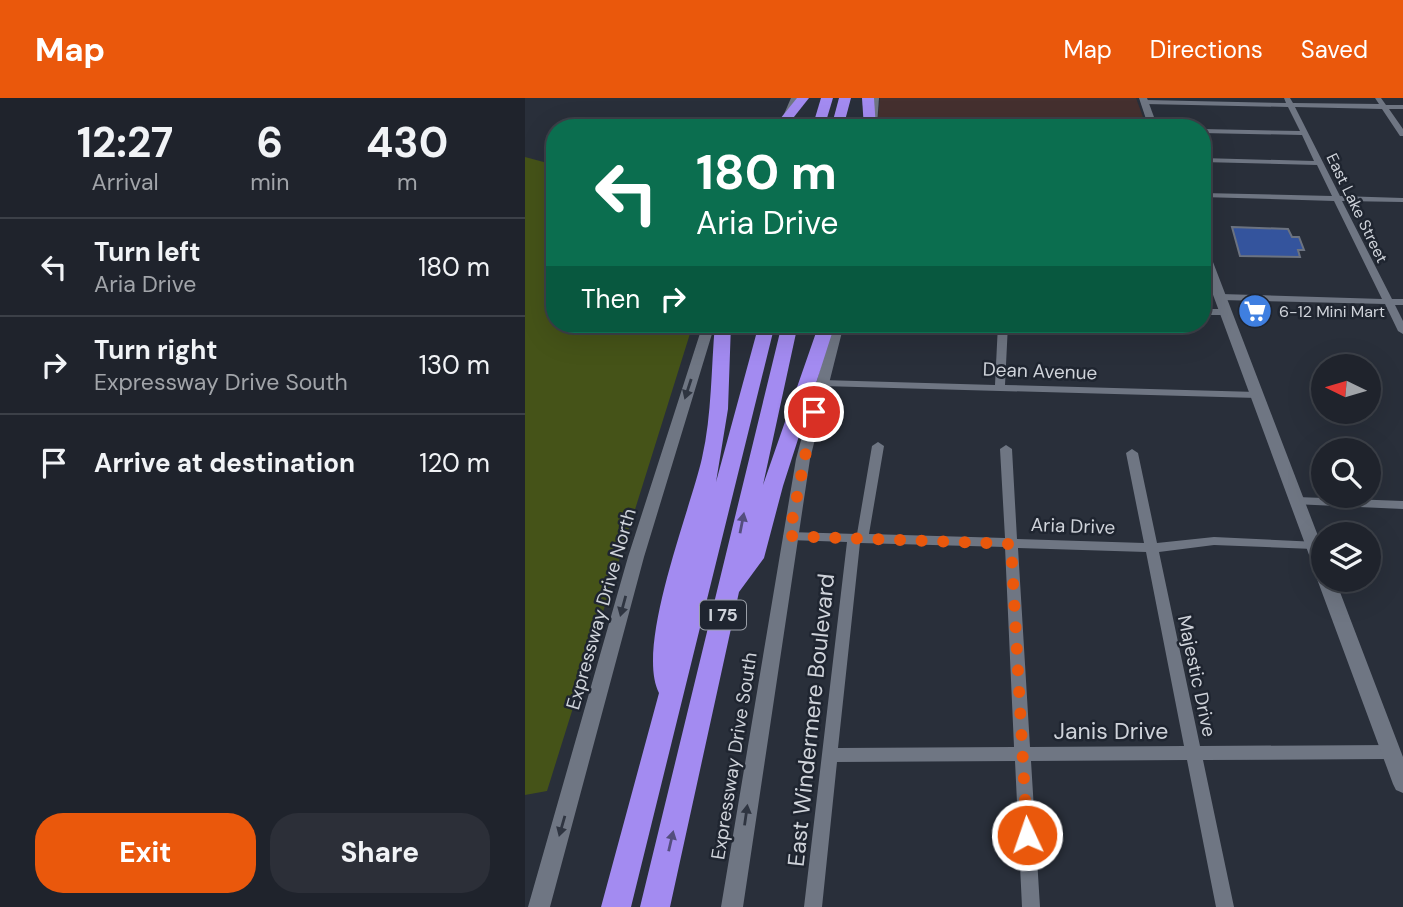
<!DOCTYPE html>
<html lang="en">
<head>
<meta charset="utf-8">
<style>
  :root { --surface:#1f232c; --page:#2c2f38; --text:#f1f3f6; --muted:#a1a4a9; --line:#3c4048; --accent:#ea580c }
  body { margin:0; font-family:"DM Sans",sans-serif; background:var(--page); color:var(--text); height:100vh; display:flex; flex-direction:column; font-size:26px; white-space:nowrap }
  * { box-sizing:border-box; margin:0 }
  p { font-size:23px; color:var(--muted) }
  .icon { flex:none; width:38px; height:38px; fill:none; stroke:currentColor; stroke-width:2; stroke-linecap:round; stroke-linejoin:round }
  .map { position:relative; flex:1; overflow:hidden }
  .panel { display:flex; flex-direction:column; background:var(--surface); width:525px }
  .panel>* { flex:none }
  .hud { position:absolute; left:21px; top:21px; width:665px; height:214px; border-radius:28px; box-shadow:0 7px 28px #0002,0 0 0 2px var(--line); background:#0b6e4f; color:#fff; overflow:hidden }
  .needle { width:46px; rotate:275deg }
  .controls { position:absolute; left:786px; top:256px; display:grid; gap:14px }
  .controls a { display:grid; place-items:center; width:70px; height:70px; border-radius:50%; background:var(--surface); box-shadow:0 7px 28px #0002,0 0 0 2px var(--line); font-size:35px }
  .pin { position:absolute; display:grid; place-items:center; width:60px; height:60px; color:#fff; margin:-30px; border:4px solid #fff; border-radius:50%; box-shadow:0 2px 7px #0007 }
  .me { position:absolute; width:77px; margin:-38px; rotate:357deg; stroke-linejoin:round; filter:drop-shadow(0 0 5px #0008) }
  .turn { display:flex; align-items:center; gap:24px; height:147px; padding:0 35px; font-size:32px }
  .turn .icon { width:91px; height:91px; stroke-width:2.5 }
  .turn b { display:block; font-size:49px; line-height:60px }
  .then { display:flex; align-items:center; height:66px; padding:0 35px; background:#0003; gap:14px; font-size:26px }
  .eta { display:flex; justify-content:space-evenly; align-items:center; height:119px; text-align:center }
  .eta b { font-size:42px; font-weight:700; line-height:49px }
  .cta { display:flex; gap:14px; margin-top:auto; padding:14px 35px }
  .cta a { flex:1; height:80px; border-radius:28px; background:var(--accent); color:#fff; font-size:28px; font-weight:700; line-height:80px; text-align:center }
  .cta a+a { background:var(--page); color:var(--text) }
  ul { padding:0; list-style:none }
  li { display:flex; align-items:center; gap:21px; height:98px; padding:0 35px; border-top:2px solid var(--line) }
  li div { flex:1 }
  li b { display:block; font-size:26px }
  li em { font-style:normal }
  header { display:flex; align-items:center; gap:42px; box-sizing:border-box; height:98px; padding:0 35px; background:var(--accent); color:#fff }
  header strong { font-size:33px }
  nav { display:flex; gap:38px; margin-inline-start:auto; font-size:24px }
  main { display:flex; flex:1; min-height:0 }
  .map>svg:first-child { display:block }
</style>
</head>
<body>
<header>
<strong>Map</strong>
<nav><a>Map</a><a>Directions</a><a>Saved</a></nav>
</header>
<main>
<section class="panel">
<div class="eta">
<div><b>12:27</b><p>Arrival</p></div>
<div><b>6</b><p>min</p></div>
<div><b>430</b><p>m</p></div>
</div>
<ul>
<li><svg class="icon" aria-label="left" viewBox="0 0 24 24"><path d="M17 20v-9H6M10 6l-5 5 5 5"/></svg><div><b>Turn left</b><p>Aria Drive</p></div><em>180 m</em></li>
<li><svg class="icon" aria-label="right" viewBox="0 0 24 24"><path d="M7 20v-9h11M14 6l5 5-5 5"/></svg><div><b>Turn right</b><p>Expressway Drive South</p></div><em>130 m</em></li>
<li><svg class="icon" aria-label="arrive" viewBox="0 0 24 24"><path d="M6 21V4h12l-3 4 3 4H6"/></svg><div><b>Arrive at destination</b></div><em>120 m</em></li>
</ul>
<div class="cta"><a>Exit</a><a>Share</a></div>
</section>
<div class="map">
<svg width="878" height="809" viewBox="0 0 878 809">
  <rect width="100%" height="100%" fill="#292f3a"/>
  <!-- commercial -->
  <path fill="#45302f" d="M355,0h256l11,30h-270z"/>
  <!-- green -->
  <path fill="#455318" d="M0,59l30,8v159h138l-146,467 -22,4z"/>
  <!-- building -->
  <g fill="#34549d" stroke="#6c7380" stroke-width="2">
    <path d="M707,129l56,2 4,8h7l5,13h-6l2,7 -60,-1z"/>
    <path d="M720,208h17l5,14 -19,-4z"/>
  </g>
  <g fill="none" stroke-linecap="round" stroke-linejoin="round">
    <!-- street -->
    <g fill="#6f7683" fill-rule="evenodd">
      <path d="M759,0h6l3,5 86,1 -4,-6h6l5,7h17v4h-14l14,20v7h-3l-18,-27 -87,-2 45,89 63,2v4l-61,-1 50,98h11v6h-8l8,16v13l-5,-3 -13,-27 -164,-4 -5,-3 5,-3 161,5 -48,-98 -132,-4v-4l130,3 -15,-31 -115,-3v-4l112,3 -12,-26 -100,-2v-4l98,2 -12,-24 -143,-3 -3,-2 3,-2 141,3z"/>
      <path d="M677,211h24l5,3 -5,3h-24z"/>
      <path d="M473,226h10l-3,61 252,7 5,3 -5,3 -435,-12 -5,-3 5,-3 173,5z"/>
      <path d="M353,344l6,4 -15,88 136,4 -5,-89 6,-4 6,4 5,90 127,4 -18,-90 6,-4 6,4 19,90 57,-6 104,5 1,3 -1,3 -5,1 -99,-4 -55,7 41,194 191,-1 6,2 2,5 -2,5 -6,2 -188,1 31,147h-18l-29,-147 -156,1 9,146h-18l-7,-146 -178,1 -15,145h-18l43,-365 -58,-2 -6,-4 6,-4 68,2 15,-88zM335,445l145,4 9,200 -176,1zM493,450l128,4 38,194 -154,1z"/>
      <path d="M772,399l106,4v8l-110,-5 -2,-3z"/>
    </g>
    <!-- secondary -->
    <g fill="#6f7683" fill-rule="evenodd">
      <path d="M266,0h8l-12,30h-9z"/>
      <path d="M346,0h8l-2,27 -5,3 -5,-3z"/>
      <path d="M614,0h8l11,30h-9z"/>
      <path d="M677,148l6,3 115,300v30h12l68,178v36l-7,-3 -3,-6 -76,-205 2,-3 -4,-5 -113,-306z"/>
      <path d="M178,226h12l-71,233 -94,350h-22l100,-350z"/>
      <path d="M307,226h12l-34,135 -67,448h-22l75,-448z"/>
    </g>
    <!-- highway -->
    <g fill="#a38bf1" fill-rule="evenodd">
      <path d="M272,0h12l-19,24h-8l-2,-3z"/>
      <path d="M296,0h12l-9,30h-12z"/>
      <path d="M314,0h12l-8,30h-12z"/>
      <path d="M337,0h12l2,30h-12z"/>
      <path d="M190,226h16l-3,85 -12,73 43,-158h16l-144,583h-30l58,-214c-24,-46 31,-182 43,-235 10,-44 9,-90 13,-134z"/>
      <path d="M257,226h16l-35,161 56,-161h16l-52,162 -19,72 -25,34 -69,315h-30z"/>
    </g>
  </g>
  <!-- one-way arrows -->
  <defs><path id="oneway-solid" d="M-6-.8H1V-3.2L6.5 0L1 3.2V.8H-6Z" transform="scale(1.75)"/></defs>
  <g fill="#2f3541">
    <use href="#oneway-solid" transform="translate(163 291) rotate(108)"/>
    <use href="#oneway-solid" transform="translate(98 508) rotate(105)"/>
    <use href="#oneway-solid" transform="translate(221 717) rotate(-82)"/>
    <use href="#oneway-solid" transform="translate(37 728) rotate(106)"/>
  </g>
  <g fill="#544e7d">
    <use href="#oneway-solid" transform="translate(217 425) rotate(-79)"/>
    <use href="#oneway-solid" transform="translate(146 743) rotate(-77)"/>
  </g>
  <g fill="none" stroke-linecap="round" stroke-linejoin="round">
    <!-- route -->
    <path stroke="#ea580c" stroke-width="12" stroke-dasharray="0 21.6" d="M289,314l-25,124 222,8 16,291"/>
  </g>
  <!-- icons -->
  <defs>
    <g id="supermarket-disc" transform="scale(1.75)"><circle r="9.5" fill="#3f7fe0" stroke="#1f2530"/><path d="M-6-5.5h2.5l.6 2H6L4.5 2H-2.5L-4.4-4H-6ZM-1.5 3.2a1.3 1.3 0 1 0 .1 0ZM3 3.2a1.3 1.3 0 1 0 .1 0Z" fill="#fff"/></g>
  </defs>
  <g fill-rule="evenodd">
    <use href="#supermarket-disc" x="730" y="213"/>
  </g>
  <g text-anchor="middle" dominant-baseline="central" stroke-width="5" stroke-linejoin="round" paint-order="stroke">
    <!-- far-street labels -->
    <g font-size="16" fill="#cfd3da" stroke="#1f2530">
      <text transform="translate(832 110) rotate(64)">East Lake Street</text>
    </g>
    <!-- far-poi labels -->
    <g font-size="16" fill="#cfd3da" stroke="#1f2530" text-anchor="start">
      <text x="754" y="213">6-12 Mini Mart</text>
    </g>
    <!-- shield labels -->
    <rect fill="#1f2530" stroke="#9a9fa7" stroke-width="2" x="175" y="502.5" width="46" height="29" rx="5"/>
    <g font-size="18" font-weight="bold" fill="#cfd3da">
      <text x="198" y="517">I 75</text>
    </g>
    <!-- street labels -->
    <g font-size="19" fill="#cfd3da" stroke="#1f2530">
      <text transform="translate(515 273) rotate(2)">Dean Avenue</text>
      <text transform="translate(548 428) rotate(2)">Aria Drive</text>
      <text transform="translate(76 511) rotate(-74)">Expressway Drive North</text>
      <text transform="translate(672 578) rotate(78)">Majestic Drive</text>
      <text transform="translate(209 658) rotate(-81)">Expressway Drive South</text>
    </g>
    <!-- near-street labels -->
    <g font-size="23" fill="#cfd3da" stroke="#1f2530">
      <text transform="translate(286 622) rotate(-84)">East Windermere Boulevard</text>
      <text x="586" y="633">Janis Drive</text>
    </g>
  </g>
</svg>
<div class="controls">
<a><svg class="needle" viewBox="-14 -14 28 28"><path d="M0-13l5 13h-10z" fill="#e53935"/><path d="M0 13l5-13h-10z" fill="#a1a4a9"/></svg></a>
<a><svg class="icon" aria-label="search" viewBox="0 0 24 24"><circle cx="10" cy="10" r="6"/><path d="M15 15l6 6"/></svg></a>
<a><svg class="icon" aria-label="layers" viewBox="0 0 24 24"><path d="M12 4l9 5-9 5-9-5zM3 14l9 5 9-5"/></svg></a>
</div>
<div class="pin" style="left:289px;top:314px;background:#d93025"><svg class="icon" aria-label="arrive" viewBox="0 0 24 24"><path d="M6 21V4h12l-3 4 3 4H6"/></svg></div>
<svg class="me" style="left:502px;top:737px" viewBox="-20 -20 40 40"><circle r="17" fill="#ea580c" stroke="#fff" stroke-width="3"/><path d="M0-11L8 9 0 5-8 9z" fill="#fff"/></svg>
<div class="hud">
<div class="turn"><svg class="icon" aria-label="left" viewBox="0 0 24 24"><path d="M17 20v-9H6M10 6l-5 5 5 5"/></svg><div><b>180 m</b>Aria Drive</div></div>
<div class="then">Then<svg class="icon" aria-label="right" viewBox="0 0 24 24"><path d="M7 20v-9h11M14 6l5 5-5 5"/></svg></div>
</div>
</div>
</main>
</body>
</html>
